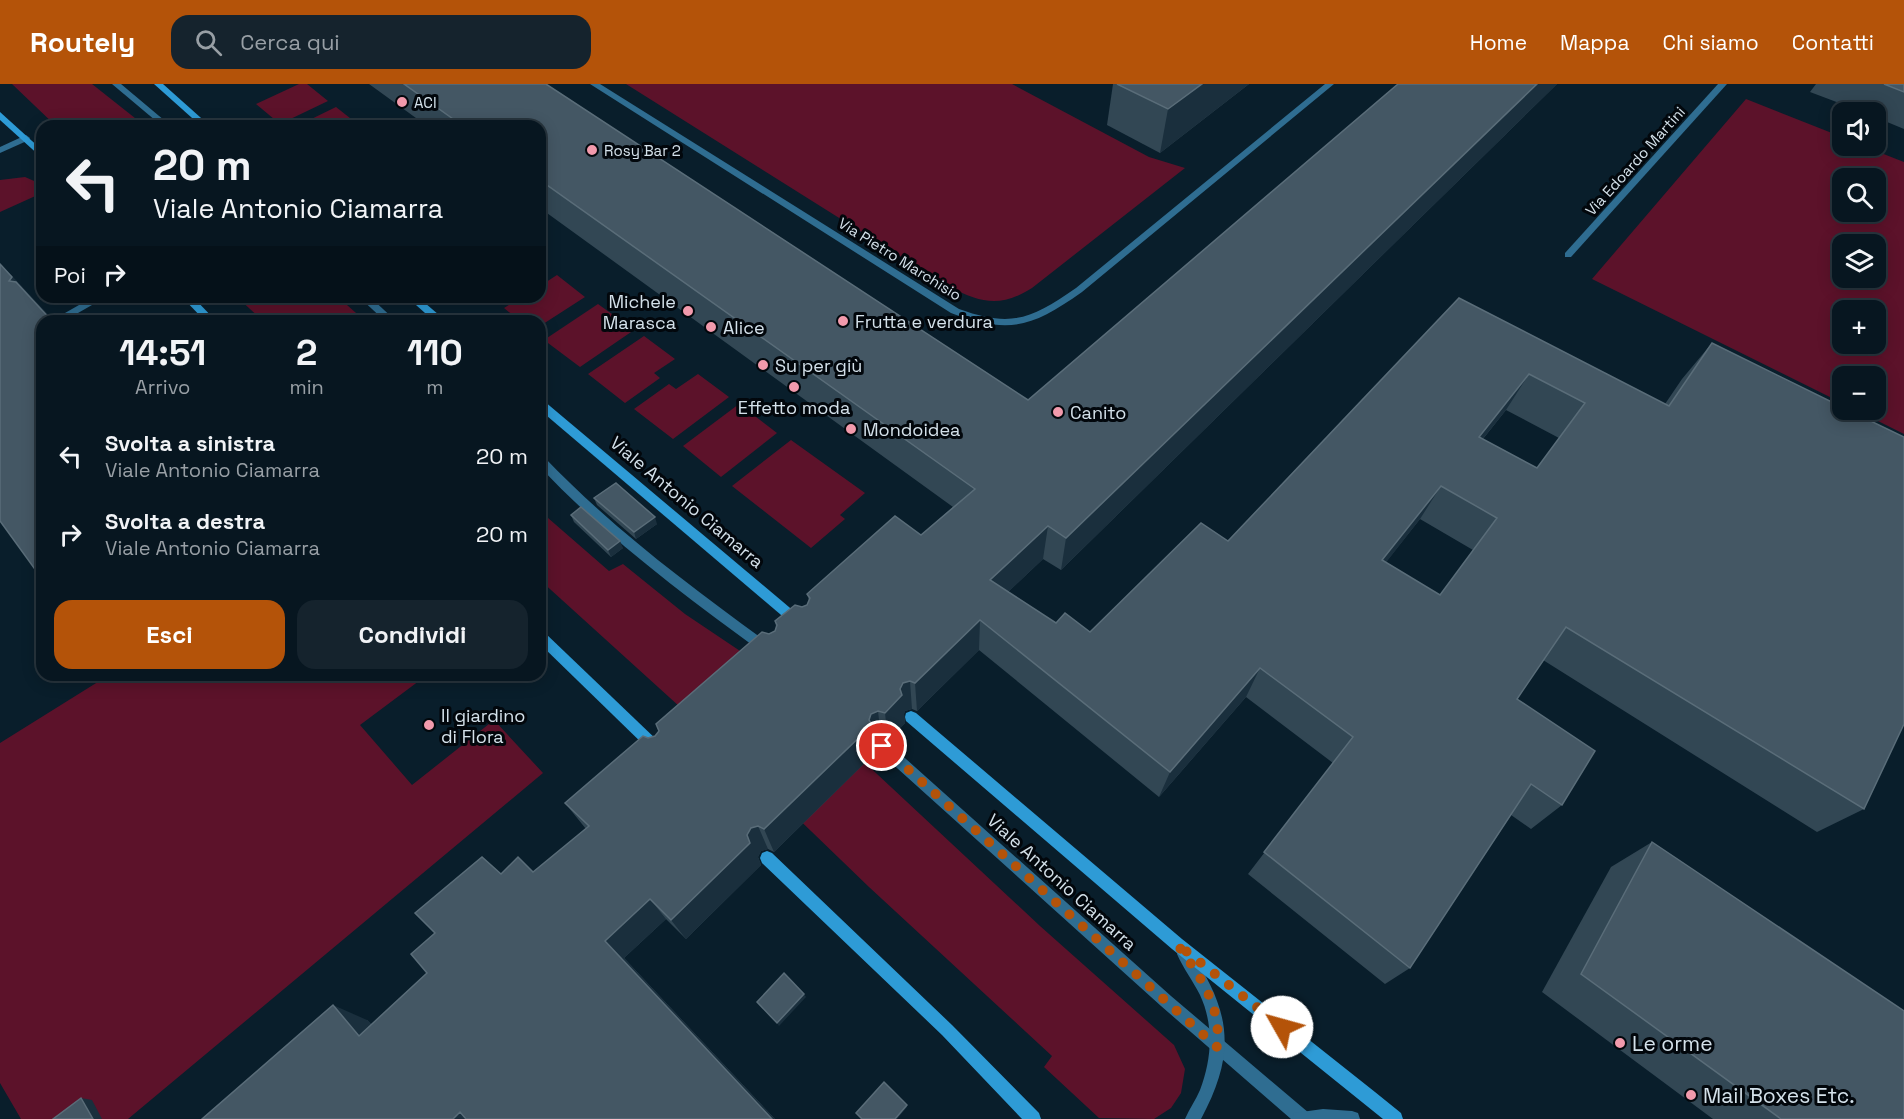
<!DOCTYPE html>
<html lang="it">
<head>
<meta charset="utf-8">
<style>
  :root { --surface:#071620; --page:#15232d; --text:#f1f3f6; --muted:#989fa5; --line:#28353e; --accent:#b45309 }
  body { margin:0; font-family:"Space Grotesk",sans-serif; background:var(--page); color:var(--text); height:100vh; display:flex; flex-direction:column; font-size:22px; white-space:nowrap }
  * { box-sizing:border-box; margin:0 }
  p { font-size:20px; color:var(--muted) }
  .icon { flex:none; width:33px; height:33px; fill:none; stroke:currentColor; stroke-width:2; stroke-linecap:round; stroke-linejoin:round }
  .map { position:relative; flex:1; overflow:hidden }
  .details { position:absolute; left:36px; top:231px; width:510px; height:366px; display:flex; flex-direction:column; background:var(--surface); border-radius:18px; box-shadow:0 3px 15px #0003,0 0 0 2px var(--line) }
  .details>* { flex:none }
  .top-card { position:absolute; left:36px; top:36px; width:510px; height:183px; border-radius:18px; box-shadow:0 3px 15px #0003,0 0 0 2px var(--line); background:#071620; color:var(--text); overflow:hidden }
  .controls { position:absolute; left:1832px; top:18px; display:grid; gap:12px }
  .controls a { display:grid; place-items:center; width:54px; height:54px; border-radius:12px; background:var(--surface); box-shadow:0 3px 15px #0003,0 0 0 2px var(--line); font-size:30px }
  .pin { position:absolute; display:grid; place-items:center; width:51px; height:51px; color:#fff; margin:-26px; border:3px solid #fff; border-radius:50%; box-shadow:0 2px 6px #0007 }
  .me { position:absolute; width:66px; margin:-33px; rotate:308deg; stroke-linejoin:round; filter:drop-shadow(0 0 4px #0008) }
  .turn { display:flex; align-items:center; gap:21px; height:126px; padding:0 18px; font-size:27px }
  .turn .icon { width:78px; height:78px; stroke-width:2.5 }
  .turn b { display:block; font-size:42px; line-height:51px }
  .then { display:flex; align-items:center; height:57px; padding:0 18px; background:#0003; gap:12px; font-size:22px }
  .eta { display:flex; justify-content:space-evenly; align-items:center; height:102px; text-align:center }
  .eta b { font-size:36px; font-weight:600; line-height:42px }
  .cta { display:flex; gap:12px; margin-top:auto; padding:12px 18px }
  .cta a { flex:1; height:69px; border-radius:18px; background:var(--accent); color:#fff; font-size:24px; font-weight:600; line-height:69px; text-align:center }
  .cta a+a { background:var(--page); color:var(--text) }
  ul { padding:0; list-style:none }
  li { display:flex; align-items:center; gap:18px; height:78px; padding:0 18px }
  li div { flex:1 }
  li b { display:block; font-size:22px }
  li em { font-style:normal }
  header { display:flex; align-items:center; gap:36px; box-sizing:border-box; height:84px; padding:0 30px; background:var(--accent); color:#fff }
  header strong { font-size:28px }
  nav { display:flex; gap:33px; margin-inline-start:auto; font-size:21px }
  .search { width:420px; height:54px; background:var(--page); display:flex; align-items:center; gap:15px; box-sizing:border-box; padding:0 21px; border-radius:18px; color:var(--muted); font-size:22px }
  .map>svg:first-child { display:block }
</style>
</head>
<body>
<header>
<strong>Routely</strong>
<div class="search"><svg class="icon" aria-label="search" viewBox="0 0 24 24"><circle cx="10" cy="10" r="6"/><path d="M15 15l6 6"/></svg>Cerca qui</div>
<nav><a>Home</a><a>Mappa</a><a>Chi siamo</a><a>Contatti</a></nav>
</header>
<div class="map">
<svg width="1904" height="1035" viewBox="0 0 1904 1035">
  <rect width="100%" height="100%" fill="#091e2b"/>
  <!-- green -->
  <g fill="#5c122a" fill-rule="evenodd">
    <path d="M12,0h80l53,42h-89z"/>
    <path d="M299,0h8l21,17 -48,23 -24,-20z"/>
    <path d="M626,0h386l137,73 36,11 -153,120c-32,20 -50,15 -83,-1z"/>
    <path d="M1746,15l96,38v9h21l41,16v272l-48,-24h19v-34h-33v27l-250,-124zM1842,94h33v34h-33zM1842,160h33v34h-33zM1842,226h33v34h-33z"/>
    <path d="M336,23l24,19h-63z"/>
    <path d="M25,93l16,7 1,9 -42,19v-32z"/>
    <path d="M557,191l28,22 -45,29v-5h-20l-16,-13 18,-11h18v-11z"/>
    <path d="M237,213h101l27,24h-102z"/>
    <path d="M598,220l36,26 -54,37 -36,-27z"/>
    <path d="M644,252l31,23 -21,14 6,5 -35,25 -37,-29z"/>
    <path d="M698,290l31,23 -56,42 -39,-30 35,-25 7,5z"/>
    <path d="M739,320l38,29 -56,44 -38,-31z"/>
    <path d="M791,356l74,53 -25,22 5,4 -34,29 -79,-62z"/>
    <path d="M540,427l69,60 14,-7 62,50 73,49 282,263 134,119 11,24 -4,24 -10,15 -17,11 -55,-1 -55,-51 8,-11 -183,-169 -146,-141 -183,-166z"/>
    <path d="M109,591h318l-67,50 52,60 82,-65 49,53 -415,346h-107l-21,-36v-340z"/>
  </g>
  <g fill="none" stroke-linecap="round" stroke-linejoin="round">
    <!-- lane -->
    <g fill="#2f6d91" fill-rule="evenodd">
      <path d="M112,0h9l50,42h-9z"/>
      <path d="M93,213h13l-42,24h-13z"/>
      <path d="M359,213h11l26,24h-11z"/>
      <path d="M540,372l4,1c69,72 147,130 227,188l2,4 -2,4 -4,1 -4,-1c-79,-58 -156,-115 -223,-186z"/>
      <path d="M882,656l5,2 284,254 138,117 2,6h-20l-130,-113 -284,-256 -2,-4 2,-4z"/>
    </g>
    <!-- street -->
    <g fill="#2f6d91" fill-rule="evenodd">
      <path d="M590,0h10l359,225c53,19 72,10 117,-21l249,-204h9l-252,208c-50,35 -72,43 -131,21z"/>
      <path d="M1718,0h9l-156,173h-6v-4z"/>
      <path d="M26,51l4,3 -1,2 -29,13v-6z"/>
      <path d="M1184,863l5,2c42,62 48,103 12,170h-16c4,-10 11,-19 15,-29 12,-31 14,-65 0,-95 -7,-14 -17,-27 -23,-41l2,-5z"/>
      <path d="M1323,1025l29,2 6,2 2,6h-68l2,-6z"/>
    </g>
    <!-- secondary -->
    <g fill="#2e9bd6" fill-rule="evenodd">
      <path d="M154,0h9l47,42h-9z"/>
      <path d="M0,28l42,38v8l-42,-38z"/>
      <path d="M182,213h11l23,24h-11z"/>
      <path d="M407,213h11l28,24h-12z"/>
      <path d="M540,316l4,1 258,217 2,4 -2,4 -4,1 -4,-1 -254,-216z"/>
      <path d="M540,547l4,1 115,110 2,4 -2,4 -5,2 -5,-2 -109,-106z"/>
      <path d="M911,627l5,2 266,226 193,153 26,21 2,6h-20l-211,-170 -266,-228 -1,-4 1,-4z"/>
      <path d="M767,767l5,2 180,172 87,88 2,6h-19l-80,-84 -180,-172 -2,-5 2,-5z"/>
    </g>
  </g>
  <!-- wall -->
  <g fill="#324754" fill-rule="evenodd">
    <path d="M369,0h177l482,316 370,-316h159l-496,486 -18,-11 -35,33 48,31 34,9 138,-91 231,-243 206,106 17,-25 30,-36 152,466 -47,23 -274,-172 -26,39 45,106 -31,24 -20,-14 -101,153 -25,16 -137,-110 85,-111 -87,-66 -87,100 -180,-147 -62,61 -5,-2 -7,2 -1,3 1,9 -17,17 -7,-2 -6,3 -1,2 2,9 -102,100 -6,-3 -7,2 -3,6 3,8 -75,74 -20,-20 -42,39 151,161h-573l165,-99 5,5 55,-52 74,-99 32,-2 53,-43 -21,-26 83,-65 7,-2 114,-102 6,-3 1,-4 -1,-6 32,-16 2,-4 -2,-7 114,-59 32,-28 -413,-299v-82h-113zM1506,326l53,28 -22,30 -54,-29zM1420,435l53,31 -33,45 -54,-33z"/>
    <path d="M1113,0h136l-89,69 -53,-28z"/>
    <path d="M1816,0h88v45l-29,-12v-5h-12l-53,-20z"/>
    <path d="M594,414l63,26 -21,15 -39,-34z"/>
    <path d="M571,431l52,33 -12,9 -37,-35z"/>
    <path d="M1652,758l252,277h-191l-171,-127 69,-125z"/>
  </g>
  <!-- shaded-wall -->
  <g fill="#1a2f3d">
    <path d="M1202,0h47l-89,69 8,-44z"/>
    <path d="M1537,0h20l-496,486 5,-32z"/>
    <path d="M0,179l54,58h-2l-43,-40z"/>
    <path d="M1529,290l-23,36 -49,61 22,-34z"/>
    <path d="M1441,402l-21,33 -57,73 19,-32z"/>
    <path d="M655,433l2,7 -21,15 -2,-7z"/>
    <path d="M1048,442l-5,33 -55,52 2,-31z"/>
    <path d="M620,457l3,7 -12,9 -3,-7z"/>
    <path d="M980,536l-1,30 -62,61 -2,-28z"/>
    <path d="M1260,584l-14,29 -87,100 11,-25z"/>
    <path d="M910,597l2,28 -7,2 -1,3 1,9 -17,17 -3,-27 15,-24 3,-6z"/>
    <path d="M878,627l3,27 -6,3 -1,2 2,9 -102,100 -10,-23 105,-109 2,-6z"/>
    <path d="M758,742l10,23 -7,2 -3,6 3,8 -75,74 -15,-19 76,-85 4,-7z"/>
    <path d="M650,815l16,20 -42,39 151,161h-3l-167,-178z"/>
    <path d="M804,910l2,3 -27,29 -2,-3z"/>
    <path d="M333,921l34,15 26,30 -34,-14z"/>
    <path d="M81,1014l11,2 10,19h-9z"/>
    <path d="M907,1021v2l-10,12h-2z"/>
    <path d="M460,1028l24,7h-31z"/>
  </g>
  <!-- building -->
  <g fill="#445764" stroke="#5a6d79" stroke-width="1.5" fill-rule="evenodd">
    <path d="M404,0h142l482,316 370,-316h139l-471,454 -18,-12 -58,54 66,43 9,-10 25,19 111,-109 27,18 231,-243 210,108 43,-63 130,64v3h6l56,27v287l-40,85 -298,-182 -49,72 78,52 -33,54 -31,-21 -121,184 -146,-116 89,-115 -93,-69 -90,104 -190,-152 -65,63 -5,-2 -7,2 -3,6 2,6 -17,18 -7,-2 -7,3 -2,6 3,5 -108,104 -6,-3 -7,2 -4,7 3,8 -79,77 -21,-21 -45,42 167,178h-306l-6,-7 -7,7h-251l131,-114 26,31 68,-63 -16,-19 24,-21 -20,-20 67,-56 19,17 17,-17 15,15 56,-46 -24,-23 78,-67 5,2 7,-2 4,-5 -3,-7 106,-92 7,2 6,-3 2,-6 -2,-4 20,-16 7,2 5,-2 3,-7 -3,-4 88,-78 26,19 54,-46 -435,-309v-54h-77zM1529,290l56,29 -48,65 -58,-31zM1441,402l56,32 -57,77 -58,-35z"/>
    <path d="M1117,0h85l-34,25z"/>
    <path d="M1884,0h20v8z"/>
    <path d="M0,180l12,13 -3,4 7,1 36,39h-10v258l-42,-58z"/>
    <path d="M616,399l39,34 -21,15 -40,-34z"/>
    <path d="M581,423l39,34 -12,9 -37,-35z"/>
    <path d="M1652,758l252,169v108h-123l-200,-145z"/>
    <path d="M784,889l20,21 -27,29 -20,-21z"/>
    <path d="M884,998l23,23 -12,14h-33l-6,-6z"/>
    <path d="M81,1014l12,21h-40z"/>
  </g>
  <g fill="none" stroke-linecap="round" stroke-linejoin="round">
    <!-- route -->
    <path stroke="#b45309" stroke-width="10" stroke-dasharray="0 18" d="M882,662l335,301c5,-41 -17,-71 -40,-103l105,83"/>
  </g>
  <!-- markers -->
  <g fill="#f29aac" stroke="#02070c" stroke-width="2">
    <circle cx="402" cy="18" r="6"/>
    <circle cx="592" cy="66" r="6"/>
    <circle cx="688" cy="227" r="6"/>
    <circle cx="843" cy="237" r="6"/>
    <circle cx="711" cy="243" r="6"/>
    <circle cx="763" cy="281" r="6"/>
    <circle cx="794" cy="303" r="6"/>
    <circle cx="1058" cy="328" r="6"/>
    <circle cx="851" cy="345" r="6"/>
    <circle cx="429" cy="641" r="6"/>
    <circle cx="1620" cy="959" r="6"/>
    <circle cx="1691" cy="1011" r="6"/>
  </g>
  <g text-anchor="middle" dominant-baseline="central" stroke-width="6" stroke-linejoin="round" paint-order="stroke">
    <!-- far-poi labels -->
    <g font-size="15" fill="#d4e1ea" stroke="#02070c" text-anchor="start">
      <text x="414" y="18">ACI</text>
      <text x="604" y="66">Rosy Bar 2</text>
    </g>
    <!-- far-street labels -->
    <g font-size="15" fill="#d4e1ea" stroke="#02070c">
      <text transform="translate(1635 77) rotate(-48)">Via Edoardo Martini</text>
      <text transform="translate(900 175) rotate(32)">Via Pietro Marchisio</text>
    </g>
    <!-- poi labels -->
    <g font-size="18" fill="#d4e1ea" stroke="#02070c" text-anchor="start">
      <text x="676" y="217" text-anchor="end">Michele<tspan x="676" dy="21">Marasca</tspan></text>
      <text x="855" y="237">Frutta e verdura</text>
      <text x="723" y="243">Alice</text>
      <text x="775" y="281">Su per giù</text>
      <text x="794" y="323" text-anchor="middle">Effetto moda</text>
      <text x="1070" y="328">Canito</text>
      <text x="863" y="345">Mondoidea</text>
      <text x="441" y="631">Il giardino<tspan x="441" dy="21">di Flora</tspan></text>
    </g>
    <!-- street labels -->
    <g font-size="18" fill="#d4e1ea" stroke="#02070c">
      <text transform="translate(687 418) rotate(40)">Viale Antonio Ciamarra</text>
      <text transform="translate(1062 798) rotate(42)">Viale Antonio Ciamarra</text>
    </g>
    <!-- near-poi labels -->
    <g font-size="21" fill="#d4e1ea" stroke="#02070c" text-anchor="start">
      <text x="1632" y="959">Le orme</text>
      <text x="1703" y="1011">Mail Boxes Etc.</text>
    </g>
  </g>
</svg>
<div class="controls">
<a><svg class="icon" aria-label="sound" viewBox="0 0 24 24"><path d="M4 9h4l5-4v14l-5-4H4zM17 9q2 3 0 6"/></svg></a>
<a><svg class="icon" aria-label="search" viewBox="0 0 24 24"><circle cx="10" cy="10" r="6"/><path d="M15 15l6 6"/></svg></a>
<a><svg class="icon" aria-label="layers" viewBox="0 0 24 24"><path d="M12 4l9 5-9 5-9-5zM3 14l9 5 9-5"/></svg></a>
<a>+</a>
<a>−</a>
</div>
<div class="pin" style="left:882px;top:662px;background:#d93025"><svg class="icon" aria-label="arrive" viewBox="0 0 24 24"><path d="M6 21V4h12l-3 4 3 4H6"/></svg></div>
<svg class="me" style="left:1282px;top:943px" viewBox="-20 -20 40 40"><circle r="19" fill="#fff"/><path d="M0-13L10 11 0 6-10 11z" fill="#b45309"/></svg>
<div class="top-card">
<div class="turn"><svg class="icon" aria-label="left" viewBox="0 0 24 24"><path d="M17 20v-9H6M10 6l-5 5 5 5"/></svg><div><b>20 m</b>Viale Antonio Ciamarra</div></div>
<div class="then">Poi<svg class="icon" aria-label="right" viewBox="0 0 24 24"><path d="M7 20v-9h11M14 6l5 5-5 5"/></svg></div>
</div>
<section class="details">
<div class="eta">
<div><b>14:51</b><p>Arrivo</p></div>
<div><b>2</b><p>min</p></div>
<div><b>110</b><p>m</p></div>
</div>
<ul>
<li><svg class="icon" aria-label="left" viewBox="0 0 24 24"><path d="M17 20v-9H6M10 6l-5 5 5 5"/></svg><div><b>Svolta a sinistra</b><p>Viale Antonio Ciamarra</p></div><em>20 m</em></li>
<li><svg class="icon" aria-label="right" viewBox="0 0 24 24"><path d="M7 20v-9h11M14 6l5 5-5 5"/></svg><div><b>Svolta a destra</b><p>Viale Antonio Ciamarra</p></div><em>20 m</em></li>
</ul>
<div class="cta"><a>Esci</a><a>Condividi</a></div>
</section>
</div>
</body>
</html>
